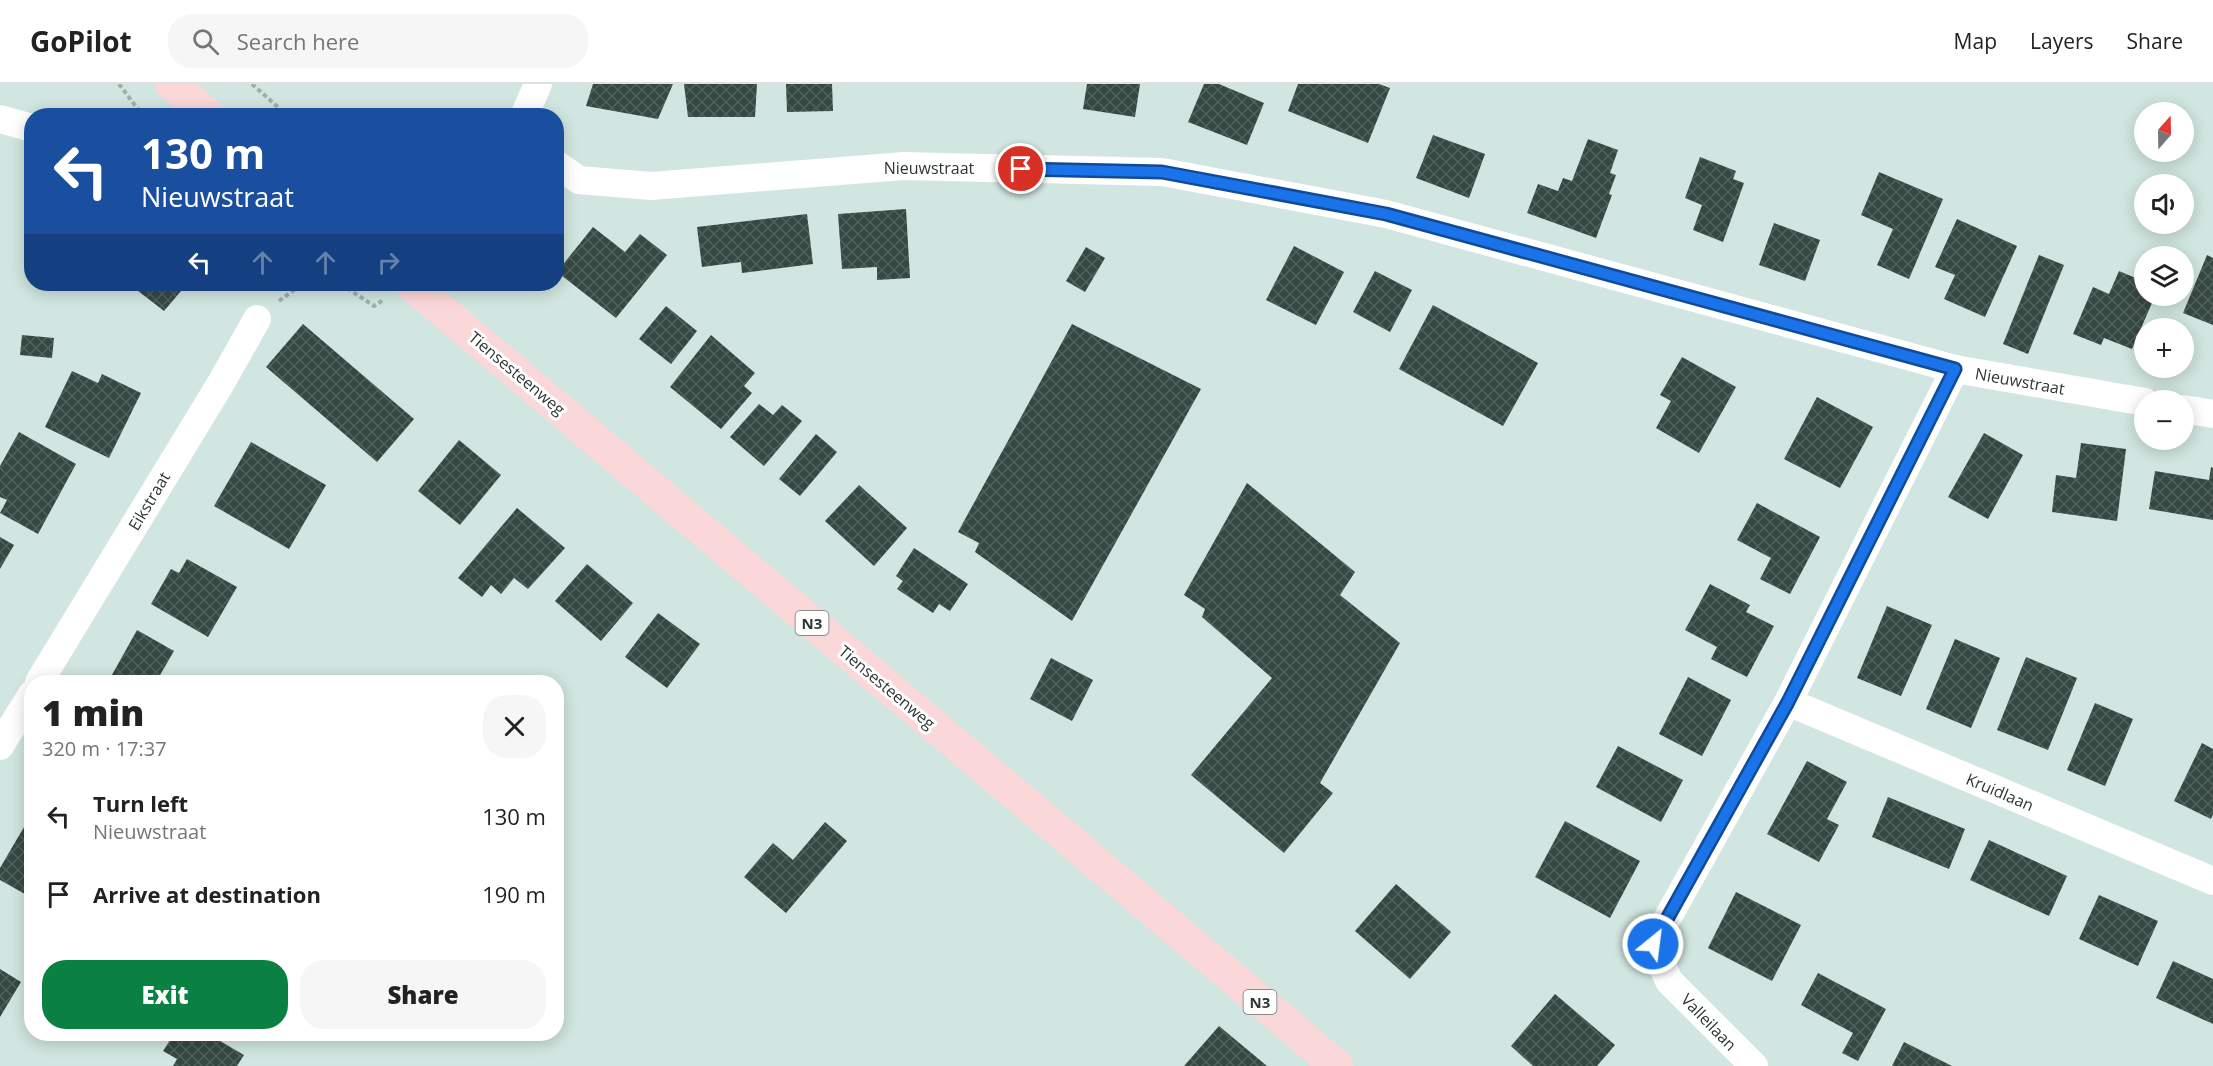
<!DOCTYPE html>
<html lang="en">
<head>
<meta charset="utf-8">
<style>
  :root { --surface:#fff; --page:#f6f6f6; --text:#222; --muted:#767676; --line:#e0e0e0; --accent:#0b8043 }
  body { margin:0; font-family:"Open Sans",sans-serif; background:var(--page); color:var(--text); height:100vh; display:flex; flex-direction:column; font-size:22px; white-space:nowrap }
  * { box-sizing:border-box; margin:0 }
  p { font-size:20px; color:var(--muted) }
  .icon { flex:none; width:33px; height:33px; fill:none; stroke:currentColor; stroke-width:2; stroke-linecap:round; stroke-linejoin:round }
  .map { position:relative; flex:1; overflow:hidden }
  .drawer { position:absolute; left:24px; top:591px; width:540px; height:366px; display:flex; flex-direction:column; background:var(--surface); border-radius:24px; box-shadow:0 3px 15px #0003 }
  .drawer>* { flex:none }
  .guide { position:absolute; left:24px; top:24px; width:540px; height:183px; border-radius:24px; box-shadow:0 3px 15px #0003; background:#1a4fa0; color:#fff; overflow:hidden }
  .needle { width:39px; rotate:20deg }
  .tools { position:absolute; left:2134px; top:18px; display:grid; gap:12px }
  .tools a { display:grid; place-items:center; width:60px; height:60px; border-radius:50%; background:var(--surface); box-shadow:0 3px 15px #0003; font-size:30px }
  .pin { position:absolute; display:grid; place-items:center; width:51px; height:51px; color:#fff; margin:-26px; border:3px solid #fff; border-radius:50%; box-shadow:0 2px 6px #0007 }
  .me { position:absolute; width:66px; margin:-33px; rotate:29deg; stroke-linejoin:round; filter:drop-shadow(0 0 4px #0008) }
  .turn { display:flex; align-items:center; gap:21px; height:126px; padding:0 18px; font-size:27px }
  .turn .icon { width:78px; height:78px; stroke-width:2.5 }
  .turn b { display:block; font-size:42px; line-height:51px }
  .lanes { display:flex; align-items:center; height:57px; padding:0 18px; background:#0003; justify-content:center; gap:30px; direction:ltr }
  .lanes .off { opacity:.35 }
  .round { display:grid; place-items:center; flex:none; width:63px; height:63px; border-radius:24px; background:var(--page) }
  .headline { display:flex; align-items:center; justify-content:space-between; height:102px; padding:0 18px }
  h1 { font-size:36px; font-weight:800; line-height:45px }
  .cta { display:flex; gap:12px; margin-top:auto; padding:12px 18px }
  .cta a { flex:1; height:69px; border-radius:24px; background:var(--accent); color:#fff; font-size:24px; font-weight:800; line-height:69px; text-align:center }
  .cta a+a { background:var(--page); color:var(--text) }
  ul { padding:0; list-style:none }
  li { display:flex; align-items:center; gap:18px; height:78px; padding:0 18px }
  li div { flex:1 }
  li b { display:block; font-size:22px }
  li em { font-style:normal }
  header { display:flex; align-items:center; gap:36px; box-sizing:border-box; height:84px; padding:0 30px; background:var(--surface); border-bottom:2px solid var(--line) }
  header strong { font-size:28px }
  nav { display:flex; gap:33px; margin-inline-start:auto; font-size:21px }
  .search { width:420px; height:54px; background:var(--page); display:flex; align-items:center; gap:15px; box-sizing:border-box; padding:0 21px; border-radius:24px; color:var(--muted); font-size:22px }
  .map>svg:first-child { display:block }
</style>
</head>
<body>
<header>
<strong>GoPilot</strong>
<div class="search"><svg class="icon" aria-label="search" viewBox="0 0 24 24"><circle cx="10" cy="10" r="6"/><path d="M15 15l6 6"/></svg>Search here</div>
<nav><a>Map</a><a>Layers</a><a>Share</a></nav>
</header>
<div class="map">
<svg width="2213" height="982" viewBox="0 0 2213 982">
  <defs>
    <pattern id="building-cross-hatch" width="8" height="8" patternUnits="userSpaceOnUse" patternTransform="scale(1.5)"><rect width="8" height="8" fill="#364843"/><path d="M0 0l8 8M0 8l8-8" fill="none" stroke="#52615c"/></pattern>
  </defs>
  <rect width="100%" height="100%" fill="#d1e6e0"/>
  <!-- building -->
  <g fill="url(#building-cross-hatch)">
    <path d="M593,0h80l-15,35 -72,-13z"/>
    <path d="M684,0h73l-2,33h-67z"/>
    <path d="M786,0h46l1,27 -46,1z"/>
    <path d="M1087,0h53l-5,33 -52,-8z"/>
    <path d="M1204,0h15l45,19 -17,42 -59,-23z"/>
    <path d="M1298,0h81l11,4 -22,55 -80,-32z"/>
    <path d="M1433,51l52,19 -16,44 -53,-20z"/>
    <path d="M1588,55l30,11 -8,23 6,2 -7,19 3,1 -16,43 -69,-25 11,-29 20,7 5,-13 9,3z"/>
    <path d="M1700,73l36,14 -3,8 11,4 -21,59 -30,-12 9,-25 -17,-7z"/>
    <path d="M1879,88l64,27 -34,80 -32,-14 16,-36 -32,-14z"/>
    <path d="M906,125l4,69 -33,2v-13l-35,2 -4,-55z"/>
    <path d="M807,130l6,50 -71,9 -1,-11 -39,5 -5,-40z"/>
    <path d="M1957,135l60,27 -32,71 -41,-18 11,-24 -20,-8z"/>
    <path d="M1774,139l46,17 -15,41 -46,-16z"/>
    <path d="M593,143l32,25 15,-18 27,21 -51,63 -59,-46z"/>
    <path d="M1294,162l50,26 -28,53 -50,-25z"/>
    <path d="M1086,163l19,11 -20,34 -19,-11z"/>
    <path d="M2039,171l25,10 -36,89 -25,-10z"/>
    <path d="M2207,171l6,3v67l-30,-12z"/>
    <path d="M1375,187l37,19 -22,42 -37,-20z"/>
    <path d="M2119,187l26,11v14h10l-23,53 -28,-11 -3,7 -28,-11 20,-47 16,7z"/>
    <path d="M129,200h58l-23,27z"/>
    <path d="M1433,221l105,58 -35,63 -104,-57z"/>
    <path d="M666,222l31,25 -26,33 -32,-25z"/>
    <path d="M303,240l111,95 -37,43 -111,-95z"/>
    <path d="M1072,240l129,65 -129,232 -97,-69 4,-9 -21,-11z"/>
    <path d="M22,251l32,3 -2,20 -32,-3z"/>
    <path d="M711,251l44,38 -11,13 8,7 -31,36 -51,-42z"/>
    <path d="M1682,273l54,30 -37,66 -43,-25 15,-27 -11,-6z"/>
    <path d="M72,287l26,12 4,-9 39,19 -32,65 -64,-31z"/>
    <path d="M1817,313l56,30 -33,61 -56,-29z"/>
    <path d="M759,320l14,11 9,-10 20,16 -38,45 -34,-29z"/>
    <path d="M19,348l57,32 -38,70 -38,-21 7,-13 -7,-3v-31z"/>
    <path d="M1984,349l39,22 -35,64 -40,-22z"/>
    <path d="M816,350l21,18 -37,44 -21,-17z"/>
    <path d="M459,356l42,35 -41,50 -42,-34z"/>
    <path d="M251,358l75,43 -37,64 -75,-43z"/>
    <path d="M2081,359l45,6 -9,72 -65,-9 4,-37 20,3z"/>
    <path d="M2211,383l2,1v52l-64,-11 6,-38 54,9z"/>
    <path d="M1247,399l108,89 -15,23 60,48 -80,140 13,10 -49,60 -93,-78 81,-97 -70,-61 3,-8 -21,-14z"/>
    <path d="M859,401l48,43 -33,38 -49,-45z"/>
    <path d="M1757,419l63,34 -30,57 -30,-15 11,-21 -34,-18z"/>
    <path d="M517,424l48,40 -37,41 -14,-11 -13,16 -10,-9 -9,12 -24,-19z"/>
    <path d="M0,453l14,8 -14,24z"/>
    <path d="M914,464l54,36 -18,27 -11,-7 -6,9 -36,-24 6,-8 -7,-5z"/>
    <path d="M187,475l50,28 -29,50 -57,-33 20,-35 8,4z"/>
    <path d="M587,480l46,39 -32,38 -46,-40z"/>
    <path d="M1710,500l40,21 -4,7 28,14 -27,51 -36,-18 6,-12 -32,-17z"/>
    <path d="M1887,522l45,19 -31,71 -44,-18z"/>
    <path d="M658,529l42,31 -33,44 -42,-31z"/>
    <path d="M137,546l37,21 -18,31h-48z"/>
    <path d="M1955,555l45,19 -29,70 -45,-19z"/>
    <path d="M2026,573l51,21 -29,72 -51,-20z"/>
    <path d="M1051,574l42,22 -21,41 -42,-22z"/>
    <path d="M1688,593l43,23 -29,56 -43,-22z"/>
    <path d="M2095,619l38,16 -28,67 -38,-16z"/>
    <path d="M2202,659l11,6v65l-2,5 -37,-18z"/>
    <path d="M1618,662l65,34 -22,42 -65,-35z"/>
    <path d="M1807,677l40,21 -20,37 12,6 -20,37 -52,-28z"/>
    <path d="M1888,713l77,32 -16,40 -77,-32z"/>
    <path d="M1565,737l75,40 -30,57 -75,-41z"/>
    <path d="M825,738l22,19 -61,72 -42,-36 29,-34 20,17z"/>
    <path d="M24,743l8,4v67l-32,-18v-12z"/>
    <path d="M1989,756l78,36 -18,40 -79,-36z"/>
    <path d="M1396,800l55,48 -41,47 -55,-48z"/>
    <path d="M1736,808l65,33 -29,56 -64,-33z"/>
    <path d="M2099,811l59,26 -20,45 -59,-27z"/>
    <path d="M2173,877l40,18v45l-57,-26z"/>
    <path d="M0,885l21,13 -21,35z"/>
    <path d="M1818,889l68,36 -28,52 -16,-8 11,-20 -52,-28z"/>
    <path d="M1555,910l60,51 -18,21h-64l-22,-20z"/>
    <path d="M1219,942l48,40h-83z"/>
    <path d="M174,950h34l36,21 -7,11h-64l4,-7 -14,-8z"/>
    <path d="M1904,958l48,24h-60z"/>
  </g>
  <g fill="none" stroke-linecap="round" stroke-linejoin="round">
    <!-- path -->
    <g stroke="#9fb0ab" stroke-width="4" stroke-dasharray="4.5 3" stroke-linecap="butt">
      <path d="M119,0l24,32"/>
      <path d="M252,0l36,32"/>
      <path d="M341,200l33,22 9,-6"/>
      <path d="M279,217l23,-17"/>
    </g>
    <!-- minor -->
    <g stroke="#fff" stroke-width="28">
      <path d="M524,32l14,-32"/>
      <path d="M0,35l32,9"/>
      <path d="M556,80l23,16 72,6 253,-20 258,6 224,42 569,155 190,33"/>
      <path d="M2184,325l29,5"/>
      <path d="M39,598l182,-299 36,-64"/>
      <path d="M1788,618l425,179"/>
      <path d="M0,662l32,-52"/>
      <path d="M1754,982l-85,-85 -16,-37 135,-242 167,-333"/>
    </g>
    <!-- primary -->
    <g stroke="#fad7d9" stroke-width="33">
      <path d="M171,0l39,32"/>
      <path d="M411,200l926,782"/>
    </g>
  </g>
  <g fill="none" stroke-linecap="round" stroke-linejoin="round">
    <!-- route casing -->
    <g stroke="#114b97" stroke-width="15">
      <path id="route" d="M1021,85l141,3 224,42 569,155 -167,333 -135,242"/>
    </g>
    <!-- route -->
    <use href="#route" stroke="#1a73e8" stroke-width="10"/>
  </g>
  <g text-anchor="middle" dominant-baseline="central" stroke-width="6" stroke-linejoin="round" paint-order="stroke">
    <!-- shield labels -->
    <g fill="#fff" stroke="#6d7371" stroke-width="1.5">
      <rect x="795.5" y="527" width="33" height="24" rx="4.5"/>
      <rect x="1243.5" y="906" width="33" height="24" rx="4.5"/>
    </g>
    <g font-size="15" font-weight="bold" fill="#2e3734">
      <text x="812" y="539">N3</text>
      <text x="1260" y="918">N3</text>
    </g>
    <!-- street labels -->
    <g font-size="16" fill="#2e3734" stroke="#fff">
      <text x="929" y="84">Nieuwstraat</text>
      <text transform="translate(517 289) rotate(40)">Tiensesteenweg</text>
      <text transform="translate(2020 297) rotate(10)">Nieuwstraat</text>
      <text transform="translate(149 417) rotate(-59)">Eikstraat</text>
      <text transform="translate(887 603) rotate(40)">Tiensesteenweg</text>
      <text transform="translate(2000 708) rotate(23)">Kruidlaan</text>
      <text transform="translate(1709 938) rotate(46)">Valleilaan</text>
    </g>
  </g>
</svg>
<div class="tools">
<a><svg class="needle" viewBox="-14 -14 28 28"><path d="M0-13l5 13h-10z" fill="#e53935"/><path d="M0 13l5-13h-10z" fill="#767676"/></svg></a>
<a><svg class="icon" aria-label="sound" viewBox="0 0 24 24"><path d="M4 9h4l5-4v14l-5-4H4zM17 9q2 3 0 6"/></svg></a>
<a><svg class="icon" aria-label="layers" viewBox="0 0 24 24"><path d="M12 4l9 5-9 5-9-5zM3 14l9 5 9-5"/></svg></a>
<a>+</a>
<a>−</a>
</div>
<div class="pin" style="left:1021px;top:85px;background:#d93025"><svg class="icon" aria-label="arrive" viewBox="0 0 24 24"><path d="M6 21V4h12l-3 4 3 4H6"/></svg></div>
<svg class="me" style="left:1653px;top:860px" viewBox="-20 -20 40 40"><circle r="17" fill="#1a73e8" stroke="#fff" stroke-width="3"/><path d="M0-11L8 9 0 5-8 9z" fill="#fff"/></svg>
<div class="guide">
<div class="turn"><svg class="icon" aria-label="left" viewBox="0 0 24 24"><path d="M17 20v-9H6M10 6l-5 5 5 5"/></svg><div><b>130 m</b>Nieuwstraat</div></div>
<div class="lanes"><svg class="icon" aria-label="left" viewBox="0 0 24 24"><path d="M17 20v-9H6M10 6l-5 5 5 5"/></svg><svg class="icon off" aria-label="ahead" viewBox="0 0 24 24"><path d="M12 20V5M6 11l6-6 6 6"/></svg><svg class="icon off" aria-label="ahead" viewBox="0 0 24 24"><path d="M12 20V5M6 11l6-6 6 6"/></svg><svg class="icon off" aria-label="right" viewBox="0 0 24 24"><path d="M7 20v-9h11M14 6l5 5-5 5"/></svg></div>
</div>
<section class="drawer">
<div class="headline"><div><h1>1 min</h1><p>320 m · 17:37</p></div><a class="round"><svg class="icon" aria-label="close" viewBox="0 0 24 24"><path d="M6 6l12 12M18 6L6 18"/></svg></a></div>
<ul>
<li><svg class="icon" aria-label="left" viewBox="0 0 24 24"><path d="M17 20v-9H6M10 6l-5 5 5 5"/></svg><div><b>Turn left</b><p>Nieuwstraat</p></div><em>130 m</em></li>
<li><svg class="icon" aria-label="arrive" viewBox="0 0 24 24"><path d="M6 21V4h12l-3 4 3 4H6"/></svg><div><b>Arrive at destination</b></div><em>190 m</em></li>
</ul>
<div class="cta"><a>Exit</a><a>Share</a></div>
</section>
</div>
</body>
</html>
